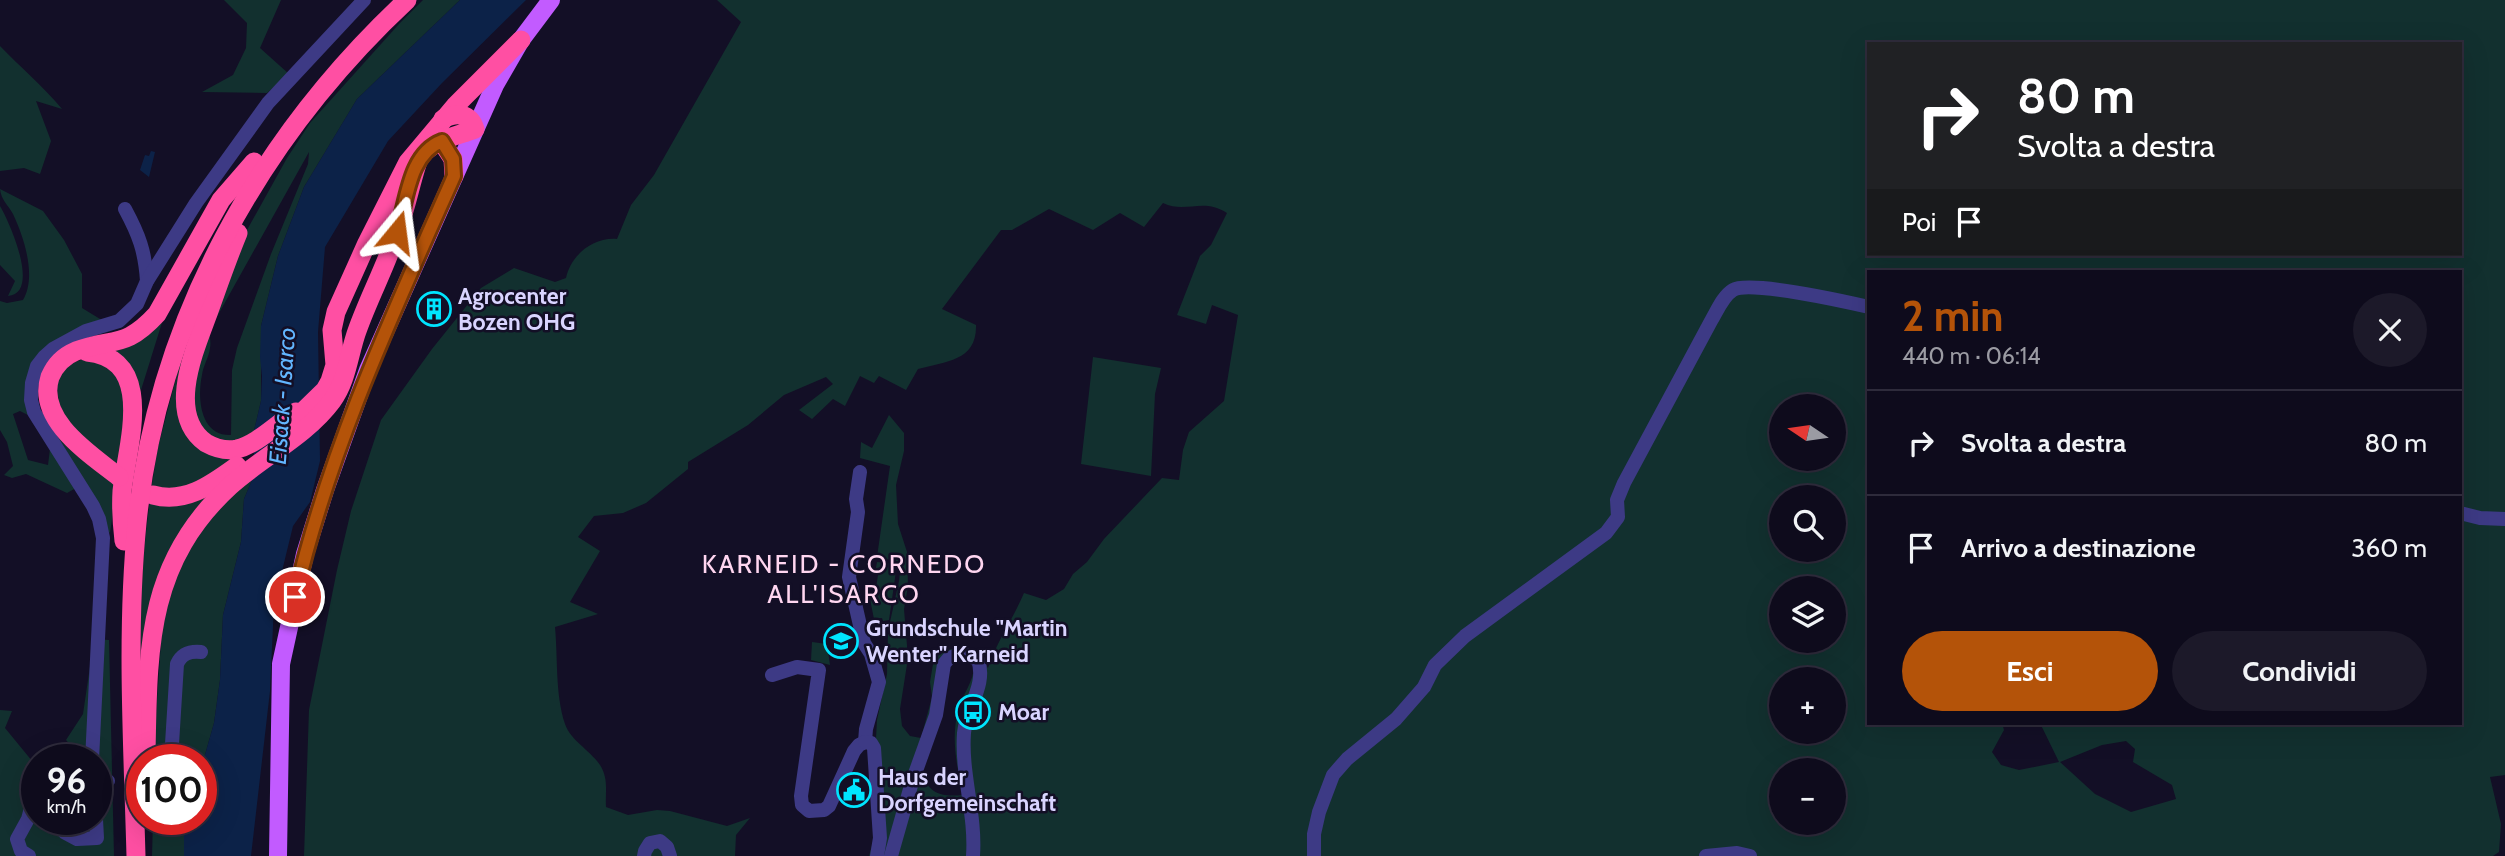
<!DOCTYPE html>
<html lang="it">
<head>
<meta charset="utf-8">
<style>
  :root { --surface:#0e0b1c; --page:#1c1929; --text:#f1f3f6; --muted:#9b9ba3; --line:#2e2b3b; --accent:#b45309 }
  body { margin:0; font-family:Cabin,sans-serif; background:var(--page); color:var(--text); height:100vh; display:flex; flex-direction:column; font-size:26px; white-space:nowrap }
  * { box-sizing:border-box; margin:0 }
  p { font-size:23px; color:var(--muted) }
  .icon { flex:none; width:38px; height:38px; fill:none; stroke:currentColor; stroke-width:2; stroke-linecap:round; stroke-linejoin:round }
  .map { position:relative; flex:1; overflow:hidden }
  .side { position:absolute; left:1867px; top:270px; width:595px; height:455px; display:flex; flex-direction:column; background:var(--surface); border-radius:0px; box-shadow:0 7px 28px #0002,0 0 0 2px var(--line) }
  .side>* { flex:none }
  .hud { position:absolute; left:1867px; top:42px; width:595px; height:214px; border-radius:0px; box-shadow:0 7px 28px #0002,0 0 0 2px var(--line); background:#202124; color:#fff; overflow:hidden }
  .needle { width:46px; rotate:283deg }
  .buttons { position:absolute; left:1769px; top:394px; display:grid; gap:14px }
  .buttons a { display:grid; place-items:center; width:77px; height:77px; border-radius:50%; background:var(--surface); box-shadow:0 7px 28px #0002,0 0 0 2px var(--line); font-size:35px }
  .speed { position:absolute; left:21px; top:744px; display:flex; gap:14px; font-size:35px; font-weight:700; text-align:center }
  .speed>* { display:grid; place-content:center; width:91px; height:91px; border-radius:50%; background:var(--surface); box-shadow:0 7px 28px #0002,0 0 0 2px var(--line); line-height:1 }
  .speed small { font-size:18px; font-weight:400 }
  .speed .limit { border:10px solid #d22; background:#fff; color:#111 }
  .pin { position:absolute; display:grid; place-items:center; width:60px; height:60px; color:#fff; margin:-30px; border:4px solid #fff; border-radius:50%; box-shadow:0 2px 7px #0007 }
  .me { position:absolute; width:77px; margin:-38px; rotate:16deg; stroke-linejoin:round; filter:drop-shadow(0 0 5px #0008) }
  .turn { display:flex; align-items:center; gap:24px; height:147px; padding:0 35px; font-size:32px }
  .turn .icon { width:91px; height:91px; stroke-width:2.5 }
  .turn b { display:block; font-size:49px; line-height:60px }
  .then { display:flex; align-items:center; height:66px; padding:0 35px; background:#0003; gap:14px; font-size:26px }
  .round { display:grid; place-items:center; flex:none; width:74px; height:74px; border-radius:37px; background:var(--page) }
  .overview { display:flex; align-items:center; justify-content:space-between; height:119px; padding:0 35px }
  h1 { font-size:42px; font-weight:700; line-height:52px; color:var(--accent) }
  .primary-button { display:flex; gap:14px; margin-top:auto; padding:14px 35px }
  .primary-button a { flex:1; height:80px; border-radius:42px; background:var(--accent); color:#fff; font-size:28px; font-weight:700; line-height:80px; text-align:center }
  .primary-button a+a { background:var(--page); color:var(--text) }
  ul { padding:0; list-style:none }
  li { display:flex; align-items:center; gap:21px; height:105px; padding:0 35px; border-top:2px solid var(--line) }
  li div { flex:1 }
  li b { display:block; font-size:26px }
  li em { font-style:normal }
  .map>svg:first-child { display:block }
</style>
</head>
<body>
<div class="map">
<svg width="2505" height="856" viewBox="0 0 2505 856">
  <rect width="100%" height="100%" fill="#130f26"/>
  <!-- green -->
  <g fill="#12302f" fill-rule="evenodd">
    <path d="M224,0h57l-21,48 29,26 -22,19 -65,-1 31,-17 13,-27 1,-25z"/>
    <path d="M423,0h37l-103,99 -53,88 -26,69 -17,70v75l-8,34 -17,10 -36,-14 -9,-37 25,-86 31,-78 40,-72 23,-35 89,-99zM309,152l-1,12 -37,90 -34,94 -5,22 -1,65c-31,1 -34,-37 -29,-60 1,-9 7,-18 8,-27 1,-5 0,-12 -1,-17z"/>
    <path d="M717,0h1788v775l-15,2 11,47 -2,28 -6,4h-1624l5,-18 -2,-27 5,-91 10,-46 1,-43 11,-50 2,-19 -24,-5 13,-91 -30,-8 1,-16 11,6 17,-33 15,18v18l-8,34 2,39 9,28 1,34 -4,23 4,49 -8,51 2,17 8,10 11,2 11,-41 -2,-15 4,-24c25,-16 39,-17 54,10 9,-27 25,-49 36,-75l22,7 18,-11 9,-15 14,-12 17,-23 58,-61 17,2 4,-30 6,-18 35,-31 14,-86 -26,-10 -6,19 -29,-9 23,-59 11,-11 16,-32c-24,-16 -41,1 -64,-10l-19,24 -24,-14 -27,17 -44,-21 -37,21h-11l-59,79 34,16c1,36 -30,36 -58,44l-12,21 -27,-14 -5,7 -14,-7 -15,30 -12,-7 -21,20 -13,-9 34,-26 -7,-7 -42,18 -36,30 -60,37v7l-42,34 -23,10 -29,3 -16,21 22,14 -30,51 28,12 -43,13c3,32 0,66 10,97 6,17 25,26 35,41 9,14 5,27 6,42l22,8 29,-5 13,1 57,15 23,-8 -14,17 -1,21h-431l5,-146 28,-140 14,-59 30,-91 51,-71 49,-61 33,-20 41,14 11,-4c5,-23 27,-41 51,-39l14,-34 23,-30 87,-153zM1869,44h591v210h-591zM1869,271h591v452h-420l19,39 -40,8 -18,-5 -9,-13 12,-22 -2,-7h-133zM1782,406h52v52h-52zM1782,497h52v53h-52zM1782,588h52v52h-52zM959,660l12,3 3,4c-1,16 -11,26 -15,41 -9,29 -2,58 4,87 -22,2 -34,-1 -42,-23l29,-108zM1782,679h52v53h-52zM2126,741l9,8 -2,13 39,23 4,14 -45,13 -36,-18 -35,-32 42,-17zM1782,770h52v52h-52z"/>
    <path d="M0,46c20,21 43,40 62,63l-26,-8 15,40 -11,33 -16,-6 -24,3z"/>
    <path d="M0,189l43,22 21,29 18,34v34l23,14 -59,26 -18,67 -8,-4 -7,3 15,46 20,5 2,-16 26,39 -9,5 -41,-19 -14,4 -8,-3 9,-9 -6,-24 -7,-12v-129l7,2 16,-3c14,-23 1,-63 -10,-86 -5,-9 -12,-14 -13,-25z"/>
    <path d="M0,206c10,17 41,87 8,90l7,-15 -15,-16z"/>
    <path d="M165,313l-29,93 -27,-53z"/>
    <path d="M1093,357l68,11 -6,26 -4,82 -70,-12z"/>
    <path d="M86,359l18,3 20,25 3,22 -9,59c-19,-16 -41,-31 -56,-51 -4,-6 -3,-14 -4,-21 -3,-22 6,-33 28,-37z"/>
    <path d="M181,359l4,62 57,32 -49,34 -42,3 7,-43z"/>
    <path d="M52,432l65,53 -7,48 -3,-3z"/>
    <path d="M255,473l-11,26 -3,43 -18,73 -3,65 -6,43 -13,46v-9h-48l11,-162 33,-68z"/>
    <path d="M212,490l-19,29 -52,167c-1,-63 0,-124 9,-186z"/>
    <path d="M877,562l20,2 -8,56 -6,1 -1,-3 -8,1 -4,-20 6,-11 2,-13 -3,-2z"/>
    <path d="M94,639l15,1 5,216h-114v-146l12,1 -7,17 32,39v52h59v-59l-13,-1 -17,-19 17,-26z"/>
    <path d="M812,642l15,2 3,21 -19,-5z"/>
    <path d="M153,819h35l-4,14v23h-32z"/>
  </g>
  <!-- water -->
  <g fill="#0c2248">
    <path d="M460,0h66l-84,83 -54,58 -63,106 -7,85 2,129 -10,41 -17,24 -19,78 -4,87 -19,165h-67v-23l4,-14h13v-50l13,-46 6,-43 3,-65 18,-73 3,-43 11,-26 -2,-38 8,-34 1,-25 -2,-19 1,-31 17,-70 26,-69 53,-88z"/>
    <path d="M151,151l4,1 -6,25 -9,-7 5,-15 4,1z"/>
  </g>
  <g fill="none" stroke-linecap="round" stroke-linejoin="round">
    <!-- minor -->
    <g stroke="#3d3a85" stroke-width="14">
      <path d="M125,209c14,26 20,42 22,72"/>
      <path d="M860,472l-4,27 2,13 -9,65 15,66 7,11 8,28 -13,47 -1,13"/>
      <path d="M2460,513l20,5 25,1"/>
      <path d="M772,675l25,-8 22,3 -18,126 1,9 7,6 15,-1 5,-4 25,-55 5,-6 6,-3"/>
      <path d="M865,742l6,1 3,5 6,90 -3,18"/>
      <path d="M92,760l11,-222 -4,-19 -6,-13 -59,-94 -3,-12 1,-17 5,-17 7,-9 9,-8 33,-18 33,-10 18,-17 10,-23 49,-78 72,-100 96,-103"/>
      <path d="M171,760l6,-96c5,-11 13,-13 24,-12"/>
      <path d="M96,782l12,-1"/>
      <path d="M60,819l4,13 13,7 20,-1 -1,-19"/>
      <path d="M29,856l-8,-5 -4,-12 11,-20 6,-22 3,-2"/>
      <path d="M644,856l1,-5 5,-8 10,-2 7,6 3,9"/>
      <path d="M891,856l21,-74 24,-67 8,-51 5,-6 14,-5 15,7c9,25 -12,48 -14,73 -3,41 12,81 9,123"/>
      <path d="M1314,856v-22l5,-22 14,-37 14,-16 49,-40 28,-32 11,-22 30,-29 141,-103 12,-16 -1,-17 7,-17 87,-162c6,-10 12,-25 22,-31 16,-10 114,12 136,17"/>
      <path d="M1706,856l31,-3 13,3"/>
    </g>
    <!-- major -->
    <path stroke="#c25bff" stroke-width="18" d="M278,856l3,-192 24,-110 20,-64 43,-120 127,-285 26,-45 30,-40"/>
    <!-- highway -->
    <g stroke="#ff4fa3" stroke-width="19">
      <path d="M441,141l12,18 1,17"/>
      <path d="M238,233c-10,24 -19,50 -28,75 -13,37 -46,105 -4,135 9,5 21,8 31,6 21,-5 40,-26 59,-37"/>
      <path d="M87,352c70,7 40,94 35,139 -1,17 0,33 2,50"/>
      <path d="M286,428l39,-38 5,-9 5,-16 -3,-35 4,-18 31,-69 41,-81 47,-56 66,-66"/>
      <path d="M119,477c-29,-23 -83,-57 -69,-100 5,-12 14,-21 26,-26 38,-14 49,-2 81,-37l64,-114 33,-38"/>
      <path d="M153,495c33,9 59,-11 84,-29"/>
      <path d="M146,755c2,-106 0,-192 84,-269 32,-29 76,-50 102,-85 15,-20 17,-48 25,-70 12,-34 29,-65 40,-99 9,-23 13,-47 21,-71 12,-21 36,-24 57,-32 -5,-16 -18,-17 -32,-10"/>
      <path d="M136,856c-3,-111 -10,-222 1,-333 20,-202 122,-385 270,-523"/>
    </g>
  </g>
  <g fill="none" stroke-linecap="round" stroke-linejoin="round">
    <!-- route casing -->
    <g stroke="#753606" stroke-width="18">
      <path id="route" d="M295,597c34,-147 98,-284 159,-421l-1,-17 -11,-18c-34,13 -35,61 -45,91"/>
    </g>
    <!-- route -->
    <use href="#route" stroke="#b45309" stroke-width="12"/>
  </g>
  <!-- icons -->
  <defs>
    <g id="building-ring" transform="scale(1.75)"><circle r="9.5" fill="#130f26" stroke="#00e5ff" stroke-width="1.5"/><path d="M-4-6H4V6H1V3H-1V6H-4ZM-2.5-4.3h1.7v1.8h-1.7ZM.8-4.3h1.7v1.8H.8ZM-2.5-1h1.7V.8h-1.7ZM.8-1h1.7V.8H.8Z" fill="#00e5ff"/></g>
    <g id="school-ring" transform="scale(1.75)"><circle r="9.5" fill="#130f26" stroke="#00e5ff" stroke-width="1.5"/><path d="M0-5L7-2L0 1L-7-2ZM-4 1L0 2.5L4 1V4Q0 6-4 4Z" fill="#00e5ff"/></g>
    <g id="bus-ring" transform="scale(1.75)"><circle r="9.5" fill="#130f26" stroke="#00e5ff" stroke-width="1.5"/><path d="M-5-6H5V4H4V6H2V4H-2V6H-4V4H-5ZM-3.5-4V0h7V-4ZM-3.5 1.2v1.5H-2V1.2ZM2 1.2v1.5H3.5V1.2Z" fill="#00e5ff"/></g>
    <g id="civic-ring" transform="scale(1.75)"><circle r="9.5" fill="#130f26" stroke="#00e5ff" stroke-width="1.5"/><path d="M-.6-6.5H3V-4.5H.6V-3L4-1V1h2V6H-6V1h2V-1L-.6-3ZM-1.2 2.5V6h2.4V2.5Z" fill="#00e5ff"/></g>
  </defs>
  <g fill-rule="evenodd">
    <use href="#building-ring" x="434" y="309"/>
    <use href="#school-ring" x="841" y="641"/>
    <use href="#bus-ring" x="973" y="712"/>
    <use href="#civic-ring" x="854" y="790"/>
  </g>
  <g text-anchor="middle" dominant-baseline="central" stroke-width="5" stroke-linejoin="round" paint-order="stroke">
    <!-- poi labels -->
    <g font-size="23" font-weight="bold" fill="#d9d4ff" stroke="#130f26" text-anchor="start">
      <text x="458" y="296">Agrocenter<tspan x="458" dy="26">Bozen OHG</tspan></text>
      <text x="866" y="628">Grundschule "Martin<tspan x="866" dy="26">Wenter" Karneid</tspan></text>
      <text x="998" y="712">Moar</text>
      <text x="878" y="777">Haus der<tspan x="878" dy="26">Dorfgemeinschaft</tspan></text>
    </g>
    <!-- water labels -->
    <g font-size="24" font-style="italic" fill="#62b6ff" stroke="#130f26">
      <text transform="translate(282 396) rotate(-86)">Eisack - Isarco</text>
    </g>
    <!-- quarter labels -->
    <g font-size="26" letter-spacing="2" fill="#ffd6f0" stroke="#130f26">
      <text x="844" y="564">KARNEID - CORNEDO<tspan x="844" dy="30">ALL'ISARCO</tspan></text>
    </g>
  </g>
</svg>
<div class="buttons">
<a><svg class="needle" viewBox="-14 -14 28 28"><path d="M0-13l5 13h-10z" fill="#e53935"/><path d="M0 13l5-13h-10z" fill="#9b9ba3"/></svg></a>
<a><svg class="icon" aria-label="search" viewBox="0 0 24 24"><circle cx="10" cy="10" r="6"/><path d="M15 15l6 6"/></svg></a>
<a><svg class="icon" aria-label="layers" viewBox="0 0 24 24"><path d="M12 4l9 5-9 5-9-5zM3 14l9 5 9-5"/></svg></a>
<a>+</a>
<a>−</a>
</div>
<div class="speed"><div>96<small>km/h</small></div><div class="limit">100</div></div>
<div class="pin" style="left:295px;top:597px;background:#d93025"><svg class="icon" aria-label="arrive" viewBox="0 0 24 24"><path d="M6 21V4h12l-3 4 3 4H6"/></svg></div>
<svg class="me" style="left:397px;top:232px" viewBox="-20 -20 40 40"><path d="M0-17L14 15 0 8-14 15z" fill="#b45309" stroke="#fff" stroke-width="4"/></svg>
<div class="hud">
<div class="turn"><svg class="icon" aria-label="right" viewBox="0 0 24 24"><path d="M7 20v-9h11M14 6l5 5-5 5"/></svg><div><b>80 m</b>Svolta a destra</div></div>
<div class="then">Poi<svg class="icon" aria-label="arrive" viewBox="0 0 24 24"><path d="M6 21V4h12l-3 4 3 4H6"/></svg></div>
</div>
<section class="side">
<div class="overview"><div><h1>2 min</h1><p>440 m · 06:14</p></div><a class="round"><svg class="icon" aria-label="close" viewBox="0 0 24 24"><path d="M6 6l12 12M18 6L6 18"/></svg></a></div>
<ul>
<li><svg class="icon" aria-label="right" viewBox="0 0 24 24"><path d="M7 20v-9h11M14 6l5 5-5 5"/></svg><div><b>Svolta a destra</b></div><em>80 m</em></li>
<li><svg class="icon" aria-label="arrive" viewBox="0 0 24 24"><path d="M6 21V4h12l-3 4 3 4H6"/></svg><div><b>Arrivo a destinazione</b></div><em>360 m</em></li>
</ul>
<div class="primary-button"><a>Esci</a><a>Condividi</a></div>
</section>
</div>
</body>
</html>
